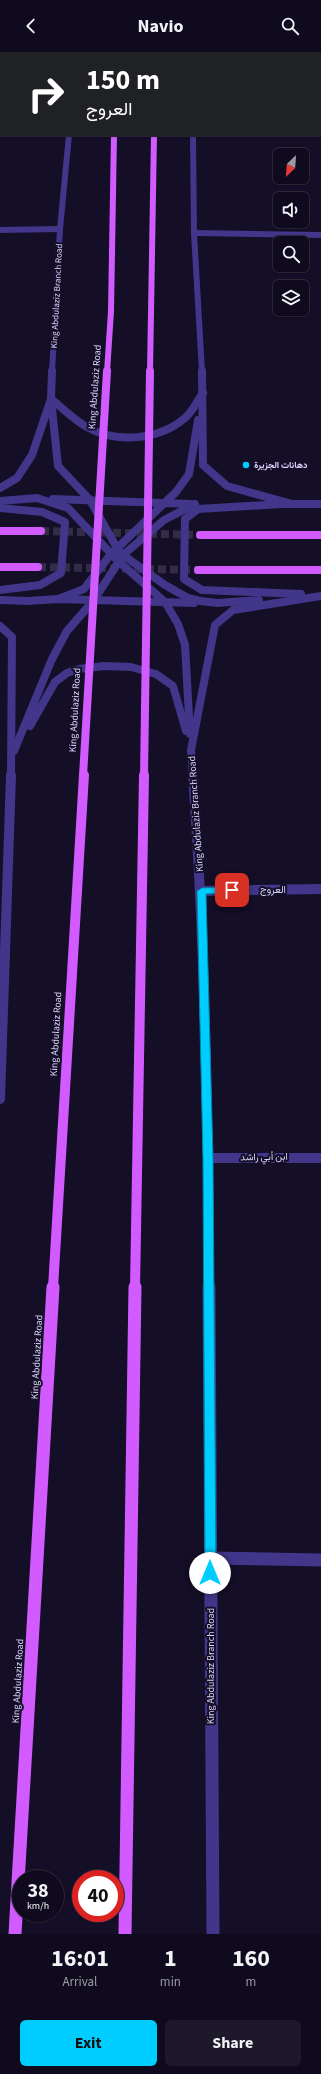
<!DOCTYPE html>
<html lang="en">
<head>
<meta charset="utf-8">
<style>
  :root { --surface:#0f0a1d; --page:#1d182a; --text:#f1f3f6; --muted:#9b9aa4; --line:#2f2b3b; --accent:#00cdff }
  body { margin:0; font-family:"Source Sans 3",Vazirmatn,sans-serif; background:var(--page); color:var(--text); height:100vh; display:flex; flex-direction:column; font-size:15px; white-space:nowrap }
  * { box-sizing:border-box; margin:0 }
  p { font-size:13px; color:var(--muted) }
  .icon { flex:none; width:22px; height:22px; fill:none; stroke:currentColor; stroke-width:2; stroke-linecap:round; stroke-linejoin:round }
  .map { position:relative; height:1882px; overflow:hidden }
  .sheet { display:flex; flex-direction:column; background:var(--surface); flex:1 }
  .sheet>* { flex:none }
  .top-card { position:absolute; left:0px; top:0px; width:321px; height:84px; box-shadow:0 1px 3px #0004,0 0 0 1px var(--line); background:#202124; color:#fff; overflow:hidden }
  .needle { width:26px; rotate:205deg }
  .controls { position:absolute; left:273px; top:96px; display:grid; gap:8px }
  .controls a { display:grid; place-items:center; width:36px; height:36px; border-radius:6px; background:var(--surface); box-shadow:0 1px 3px #0004,0 0 0 1px var(--line); font-size:20px }
  .speed { position:absolute; left:12px; top:1818px; display:flex; gap:8px; font-size:20px; font-weight:700; text-align:center }
  .speed>* { display:grid; place-content:center; width:52px; height:52px; border-radius:50%; background:var(--surface); box-shadow:0 1px 3px #0004,0 0 0 1px var(--line); line-height:1 }
  .speed small { font-size:10px; font-weight:400 }
  .speed .limit { border:6px solid #d22; background:#fff; color:#111 }
  .pin { position:absolute; display:grid; place-items:center; width:34px; height:34px; color:#fff; margin:-17px; border-radius:8px; box-shadow:0 2px 6px #0006 }
  .me { position:absolute; width:44px; margin:-22px; rotate:0deg; stroke-linejoin:round; filter:drop-shadow(0 0 3px #0008) }
  .turn { display:flex; align-items:center; gap:14px; height:84px; padding:0 20px; font-size:18px }
  .turn .icon { width:52px; height:52px; stroke-width:2.5 }
  .turn b { display:block; font-size:28px; line-height:34px }
  .eta { display:flex; justify-content:space-evenly; align-items:center; height:68px; text-align:center }
  .eta b { font-size:24px; font-weight:700; line-height:28px }
  .button { display:flex; gap:8px; margin-top:auto; padding:8px 20px }
  .button a { flex:1; height:46px; border-radius:6px; background:var(--accent); color:#111; font-size:16px; font-weight:700; line-height:46px; text-align:center }
  .button a+a { background:var(--page); color:var(--text) }
  header { display:flex; justify-content:space-between; align-items:center; height:52px; padding:0 20px; background:var(--surface); font-size:18px; font-weight:700 }
  .map>svg:first-child { display:block }
</style>
</head>
<body>
<header><svg class="icon" aria-label="back" viewBox="0 0 24 24"><path d="M15 5l-7 7 7 7"/></svg>Navio<svg class="icon" aria-label="search" viewBox="0 0 24 24"><circle cx="10" cy="10" r="6"/><path d="M15 15l6 6"/></svg></header>
<div class="map">
<svg width="321" height="1882" viewBox="0 0 321 1882">
  <rect width="100%" height="100%" fill="#140e27"/>
  <g fill="none" stroke-linecap="round" stroke-linejoin="round">
    <!-- primary-tunnel -->
    <g stroke="#322c47" stroke-width="8" stroke-dasharray="8 4" stroke-linecap="butt">
      <path d="M41,479l159,4"/>
      <path d="M38,515l160,3"/>
    </g>
    <!-- minor-far2 -->
    <g stroke="#413689" stroke-width="6">
      <path d="M0,178l60,-1"/>
      <path d="M194,181l127,2"/>
    </g>
    <!-- minor-far1 -->
    <g stroke="#413689" stroke-width="10">
      <path d="M201,839l120,-2"/>
      <path d="M208,1106h113"/>
    </g>
    <!-- minor -->
    <path stroke="#413689" stroke-width="13" d="M210,1506l111,2"/>
    <!-- tertiary-far3 -->
    <g stroke="#413689" stroke-width="6">
      <path d="M193,83l1,98 8,139"/>
      <path d="M52,320l8,-143 9,-94"/>
    </g>
    <!-- tertiary-far2 -->
    <g stroke="#413689" stroke-width="8">
      <path d="M202,319l1,94 24,21 65,18"/>
      <path d="M51,347l7,67 32,34 27,48 6,7 42,30 23,13 12,3 18,2 41,-3"/>
      <path d="M51,347c12,9 23,21 36,28 30,17 72,13 98,-9 8,-7 12,-17 18,-25"/>
      <path d="M0,436l17,-10 15,-23 19,-56 1,-28"/>
      <path d="M53,447l138,5"/>
      <path d="M0,449l37,-3 31,10 50,53 47,41 13,22 7,21 5,89"/>
      <path d="M282,452l-84,5 -13,10 -1,60 18,11 99,4"/>
      <path d="M285,452h36"/>
      <path d="M0,456l42,4 23,10 -4,51 -21,12 -40,5"/>
      <path d="M58,547l26,-10 27,-35 65,-62 13,-18 9,-54"/>
      <path d="M0,548l28,1 30,-2 136,4"/>
      <path d="M0,574l12,11 -1,139"/>
      <path d="M30,674l25,-44 12,-9 12,-4 25,-3 27,1 25,7 17,12 13,45"/>
      <path d="M14,699l38,-92 15,-28 27,-31 29,-45 41,-35 31,-16"/>
      <path d="M193,724l-2,-26 24,-125 18,-15 88,-14"/>
    </g>
    <!-- tertiary-far1 -->
    <g stroke="#413689" stroke-width="10">
      <path d="M193,723c12,171 15,342 16,513"/>
      <path d="M0,1047l11,-324"/>
    </g>
    <!-- tertiary -->
    <path stroke="#413689" stroke-width="13" d="M209,1235l4,647"/>
    <!-- primary -->
    <g stroke="#d15bff" stroke-width="8">
      <path d="M0,479h41"/>
      <path d="M200,483h121"/>
      <path d="M0,515h38"/>
      <path d="M198,518h123"/>
    </g>
    <!-- primary-bridge-far3 -->
    <g stroke="#d15bff" stroke-width="6">
      <path d="M107,320l4,-61 3,-176"/>
      <path d="M150,320l4,-237"/>
    </g>
    <!-- primary-bridge-far2 -->
    <g stroke="#d15bff" stroke-width="8">
      <path d="M83,724l24,-405"/>
      <path d="M144,724l6,-405"/>
    </g>
    <!-- primary-bridge-far1 -->
    <g stroke="#d15bff" stroke-width="10">
      <path d="M53,1236l31,-513"/>
      <path d="M135,1236l9,-513"/>
    </g>
    <!-- primary-bridge -->
    <g stroke="#d15bff" stroke-width="13">
      <path d="M15,1882l38,-647"/>
      <path d="M125,1882l10,-647"/>
    </g>
  </g>
  <!-- route -->
  <path fill="#00cdff" stroke="#0085a6" d="M232,835l4,1v5l-30,1 7,264 3,415 -2,4 -4,2 -4,-2 -1,-4 -2,-415 -6,-267 5,-3z"/>
  <!-- markers -->
  <circle fill="#00cdff" stroke="#140e27" stroke-width="1.5" cx="246" cy="413" r="4"/>
  <g text-anchor="middle" dominant-baseline="central" stroke-width="4" stroke-linejoin="round" paint-order="stroke">
    <!-- far-street labels -->
    <g font-size="9" fill="#ddd4ff" stroke="#140e27">
      <text transform="translate(57 244) rotate(-87)">King Abdulaziz Branch Road</text>
    </g>
    <!-- far-poi labels -->
    <g font-size="9" font-weight="bold" fill="#ddd4ff" stroke="#140e27" text-anchor="start">
      <text x="254" y="413">دهانات الجزيرة</text>
    </g>
    <!-- street labels -->
    <g font-size="10" fill="#ddd4ff" stroke="#140e27">
      <text transform="translate(95 335) rotate(-86)">King Abdulaziz Road</text>
      <text transform="translate(75 658) rotate(-87)">King Abdulaziz Road</text>
      <text transform="translate(196 762) rotate(-94)">King Abdulaziz Branch Road</text>
      <text x="273" y="838">العروج</text>
      <text transform="translate(56 982) rotate(-87)">King Abdulaziz Road</text>
      <text transform="translate(264 1105) rotate(-1)">ابن أبي راشد</text>
      <text transform="translate(37 1305) rotate(-87)">King Abdulaziz Road</text>
      <text transform="translate(211 1614) rotate(-90)">King Abdulaziz Branch Road</text>
      <text transform="translate(18 1629) rotate(-87)">King Abdulaziz Road</text>
    </g>
  </g>
</svg>
<div class="controls">
<a><svg class="needle" viewBox="-14 -14 28 28"><path d="M0-13l5 13h-10z" fill="#e53935"/><path d="M0 13l5-13h-10z" fill="#9b9aa4"/></svg></a>
<a><svg class="icon" aria-label="sound" viewBox="0 0 24 24"><path d="M4 9h4l5-4v14l-5-4H4zM17 9q2 3 0 6"/></svg></a>
<a><svg class="icon" aria-label="search" viewBox="0 0 24 24"><circle cx="10" cy="10" r="6"/><path d="M15 15l6 6"/></svg></a>
<a><svg class="icon" aria-label="layers" viewBox="0 0 24 24"><path d="M12 4l9 5-9 5-9-5zM3 14l9 5 9-5"/></svg></a>
</div>
<div class="speed"><div>38<small>km/h</small></div><div class="limit">40</div></div>
<div class="pin" style="left:232px;top:838px;background:#d93025"><svg class="icon" aria-label="arrive" viewBox="0 0 24 24"><path d="M6 21V4h12l-3 4 3 4H6"/></svg></div>
<svg class="me" style="left:210px;top:1521px" viewBox="-20 -20 40 40"><circle r="19" fill="#fff"/><path d="M0-13L10 11 0 6-10 11z" fill="#00cdff"/></svg>
<div class="top-card">
<div class="turn"><svg class="icon" aria-label="right" viewBox="0 0 24 24"><path d="M7 20v-9h11M14 6l5 5-5 5"/></svg><div><b>150 m</b>العروج</div></div>
</div>
</div>
<section class="sheet">
<div class="eta">
<div><b>16:01</b><p>Arrival</p></div>
<div><b>1</b><p>min</p></div>
<div><b>160</b><p>m</p></div>
</div>
<div class="button"><a>Exit</a><a>Share</a></div>
</section>
</body>
</html>
